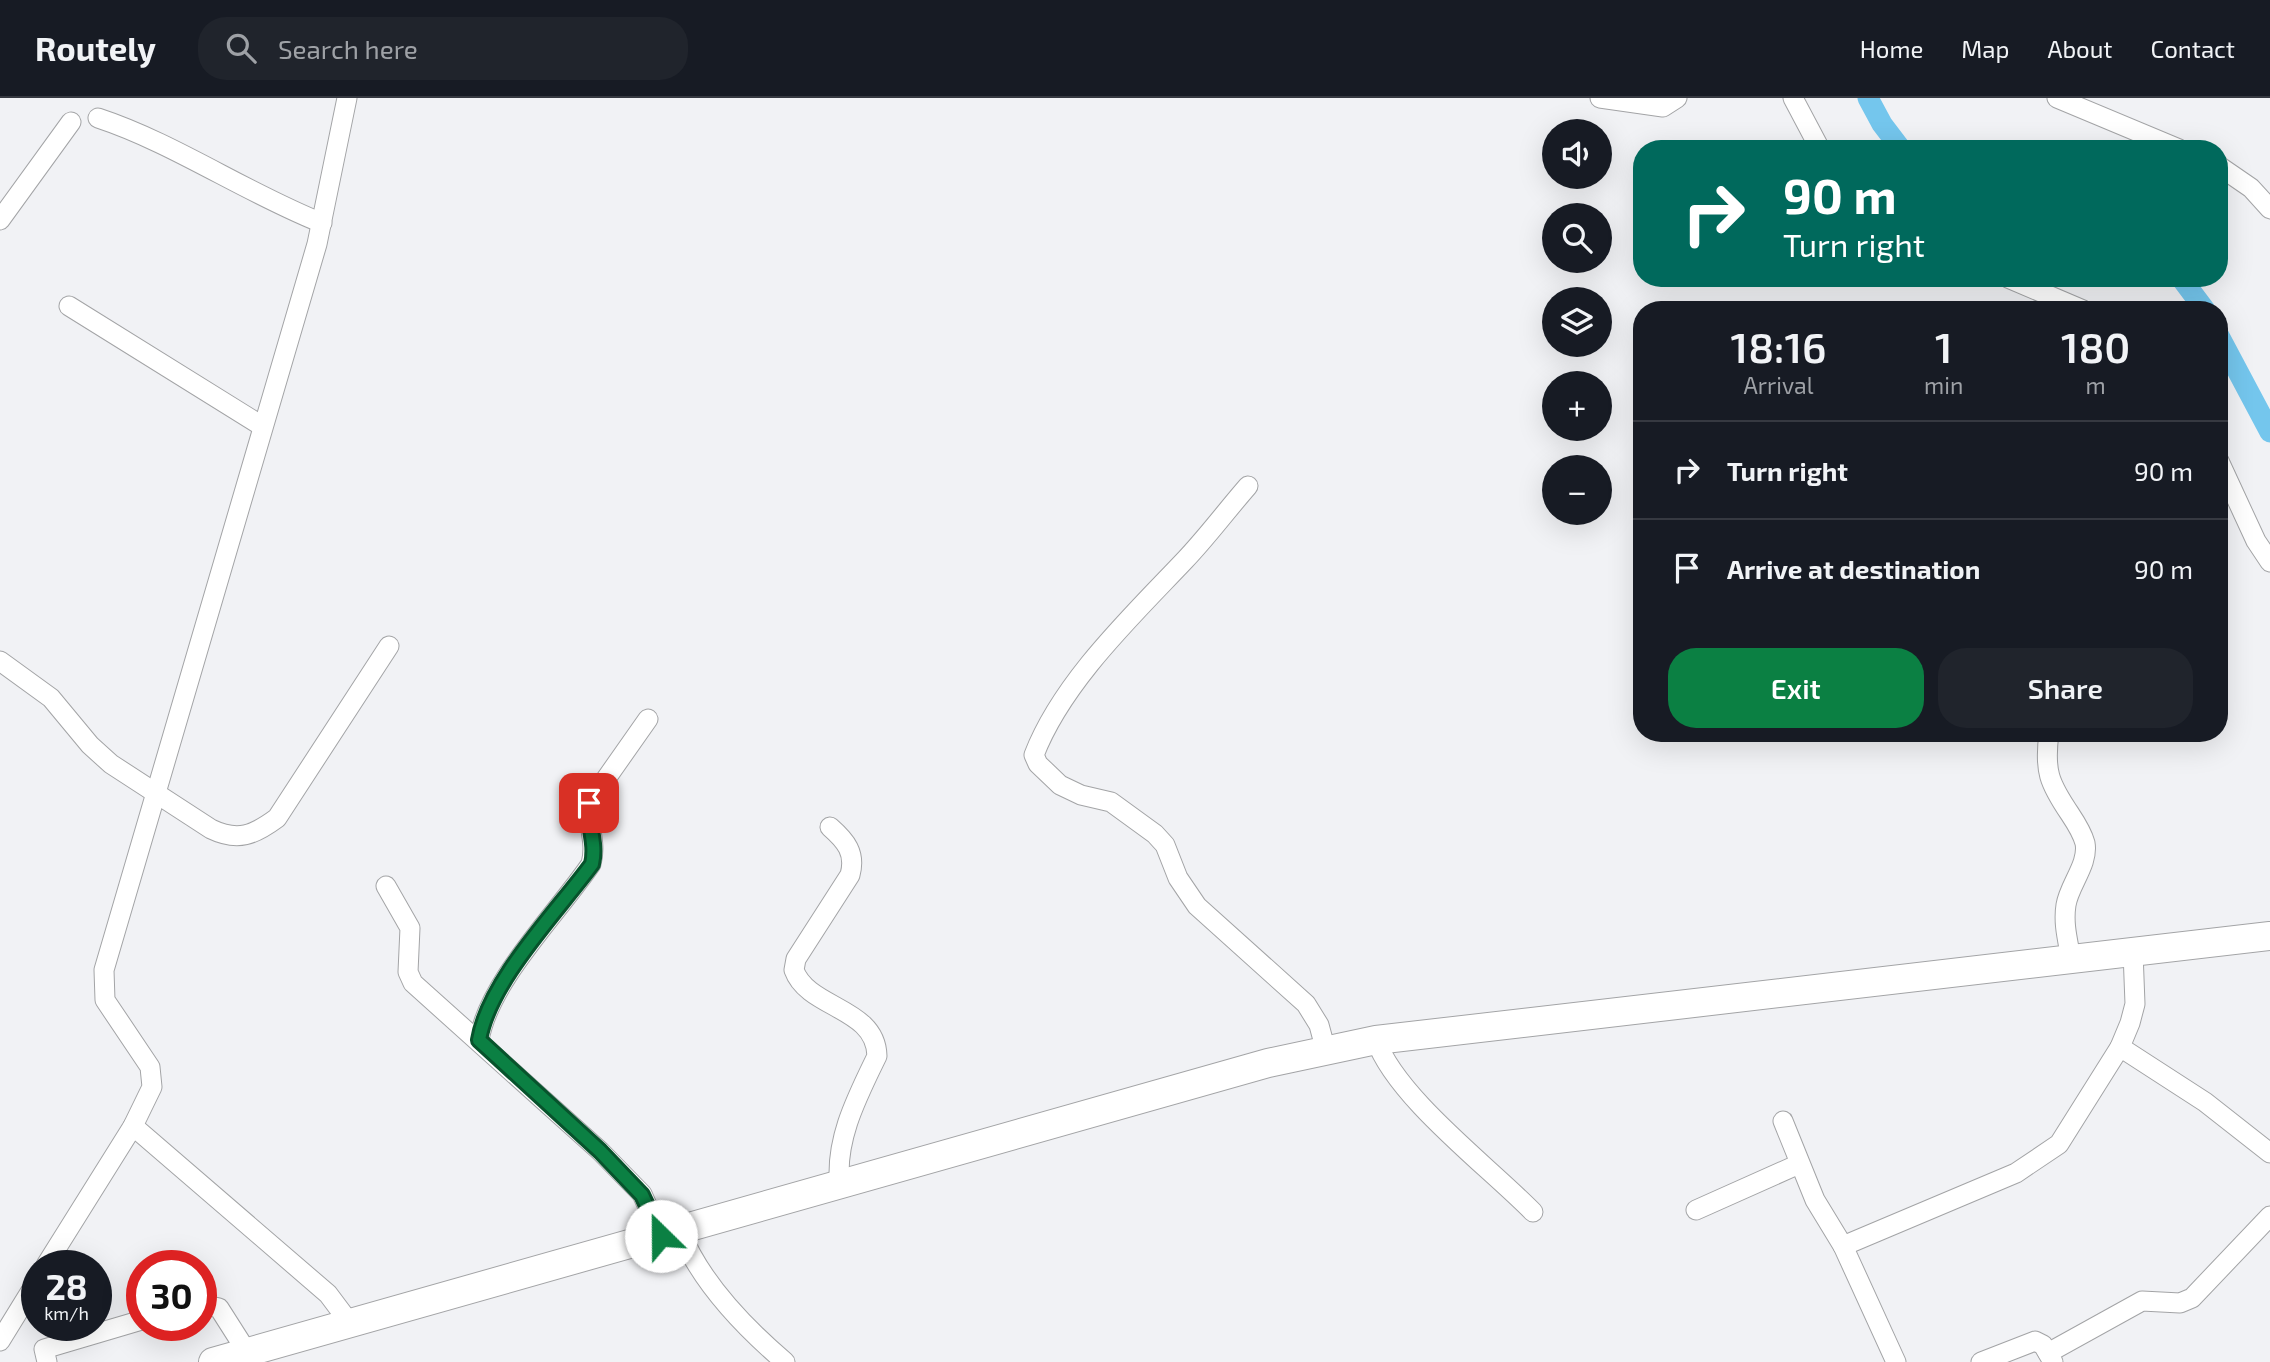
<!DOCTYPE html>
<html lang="en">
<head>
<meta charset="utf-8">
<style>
  :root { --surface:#171b24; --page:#20242c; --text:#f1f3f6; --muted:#9ea1a6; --line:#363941; --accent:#0b8043 }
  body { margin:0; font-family:"Exo 2",sans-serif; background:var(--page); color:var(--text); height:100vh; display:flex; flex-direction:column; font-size:26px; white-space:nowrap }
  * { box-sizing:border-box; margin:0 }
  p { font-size:23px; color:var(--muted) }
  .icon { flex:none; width:38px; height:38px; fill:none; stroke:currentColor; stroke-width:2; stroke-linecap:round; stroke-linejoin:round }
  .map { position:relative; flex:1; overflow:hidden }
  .sheet { position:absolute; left:1633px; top:203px; width:595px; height:441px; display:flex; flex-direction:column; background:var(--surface); border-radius:28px; box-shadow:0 7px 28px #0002 }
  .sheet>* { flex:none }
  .banner { position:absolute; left:1633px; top:42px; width:595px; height:147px; border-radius:28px; box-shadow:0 7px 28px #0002; background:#00695c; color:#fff; overflow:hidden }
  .tools { position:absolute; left:1542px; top:21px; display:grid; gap:14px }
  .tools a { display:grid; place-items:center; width:70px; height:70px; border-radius:50%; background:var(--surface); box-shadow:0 7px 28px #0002; font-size:35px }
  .speed { position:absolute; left:21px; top:1152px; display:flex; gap:14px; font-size:35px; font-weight:700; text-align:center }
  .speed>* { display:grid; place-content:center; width:91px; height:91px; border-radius:50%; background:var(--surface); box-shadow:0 7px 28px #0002; line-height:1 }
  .speed small { font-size:18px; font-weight:400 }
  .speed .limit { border:10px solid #d22; background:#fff; color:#111 }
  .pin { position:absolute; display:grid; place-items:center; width:60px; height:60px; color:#fff; margin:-30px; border-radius:14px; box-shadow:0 4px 10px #0006 }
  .me { position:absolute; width:77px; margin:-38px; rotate:337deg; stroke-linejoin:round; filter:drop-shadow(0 0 5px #0008) }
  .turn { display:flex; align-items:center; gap:24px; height:147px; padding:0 35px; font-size:32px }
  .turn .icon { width:91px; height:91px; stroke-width:2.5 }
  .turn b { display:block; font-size:49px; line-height:60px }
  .eta { display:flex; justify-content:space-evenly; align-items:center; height:119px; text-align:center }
  .eta b { font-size:42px; font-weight:600; line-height:49px }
  .primary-button { display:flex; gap:14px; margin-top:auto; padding:14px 35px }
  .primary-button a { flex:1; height:80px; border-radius:28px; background:var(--accent); color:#fff; font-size:28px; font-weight:600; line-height:80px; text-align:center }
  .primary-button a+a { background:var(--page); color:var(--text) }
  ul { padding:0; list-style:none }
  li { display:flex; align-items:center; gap:21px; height:98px; padding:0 35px; border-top:2px solid var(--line) }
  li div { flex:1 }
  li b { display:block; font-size:26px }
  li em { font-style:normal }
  header { display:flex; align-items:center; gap:42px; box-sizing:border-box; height:98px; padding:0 35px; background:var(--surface); border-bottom:2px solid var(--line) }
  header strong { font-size:33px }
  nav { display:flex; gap:38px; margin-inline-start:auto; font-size:24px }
  .search { width:490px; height:63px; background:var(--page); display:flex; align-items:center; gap:18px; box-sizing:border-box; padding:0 24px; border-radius:28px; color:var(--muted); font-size:26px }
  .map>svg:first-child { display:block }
</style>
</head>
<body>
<header>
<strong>Routely</strong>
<div class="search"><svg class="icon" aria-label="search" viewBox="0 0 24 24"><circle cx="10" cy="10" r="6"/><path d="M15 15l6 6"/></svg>Search here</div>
<nav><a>Home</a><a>Map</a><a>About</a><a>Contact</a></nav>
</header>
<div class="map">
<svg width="2270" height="1264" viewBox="0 0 2270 1264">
  <rect width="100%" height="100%" fill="#f1f2f5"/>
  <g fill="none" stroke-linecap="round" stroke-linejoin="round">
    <!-- canal -->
    <g stroke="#74c6ed" stroke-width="21">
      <path d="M1868,0l14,26 19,25"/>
      <path d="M2181,180l24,32"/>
      <path d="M2219,238l51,96"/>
    </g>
    <!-- street casing -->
    <g stroke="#a3a4a6" stroke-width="21">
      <g id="street">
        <path d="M1600,0l63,9 14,-9"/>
        <path d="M1793,0l27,51"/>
        <path d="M2057,0l122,51"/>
        <path d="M98,20c76,25 148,75 224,105"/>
        <path d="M2219,68l32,22 19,21"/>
        <path d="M0,122l71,-98"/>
        <path d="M2008,180l75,32"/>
        <path d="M69,208l193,120"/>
        <path d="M2219,363l37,80 14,21"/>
        <path d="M1248,388c-21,24 -41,51 -63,74 -53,56 -123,122 -151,195l4,9 22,21 21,10 30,7 44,32 10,11 13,33 19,28 109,98 13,21 7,26"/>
        <path d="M0,563l51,37 39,47 21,19 100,65c27,13 43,6 66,-11l112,-172"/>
        <path d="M2049,635c-5,38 0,50 21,81 6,9 12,18 15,29 4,21 -16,42 -19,62 -3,19 2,36 5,54"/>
        <path d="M830,729c16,14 26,26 20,48l-54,84 -2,11c14,39 82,37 83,86 -20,41 -43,85 -37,131"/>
        <path d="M386,788l24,42 -2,44 5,11 187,168 42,43 19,42"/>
        <path d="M479,942c10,-59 78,-126 112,-176 6,-22 -4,-39 -2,-61l59,-84"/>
        <path d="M1376,942c20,57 113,127 157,172"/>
        <path d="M2120,949l85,55 65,51"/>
        <path d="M1783,1023l32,79 28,46"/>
        <path d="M133,1028l195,168 21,28"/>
        <path d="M1696,1112l103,-46"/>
        <path d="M680,1133c20,50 64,96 105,131"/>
        <path d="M46,1167l87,-139 19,-39 -2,-20 -45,-67 -1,-30 213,-726 30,-146"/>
        <path d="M201,1206l18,4 28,44"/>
        <path d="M0,1243l37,-60"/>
        <path d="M2048,1255l94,-52 38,2 12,-5 78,-82"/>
        <path d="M47,1264l-3,-13 98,-29"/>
        <path d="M1896,1264l-53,-116 173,-73 43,-29 61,-97 10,-24 5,-19 -2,-52"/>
        <path d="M1981,1264l54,-21 8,4 10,17"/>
      </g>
    </g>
    <!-- secondary casing -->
    <g stroke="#a3a4a6" stroke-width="30">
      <path id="secondary" d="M213,1264l1055,-299 108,-23 894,-104"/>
    </g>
    <!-- street -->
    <use href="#street" stroke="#fff" stroke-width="19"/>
    <!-- secondary -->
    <use href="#secondary" stroke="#fff" stroke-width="28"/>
  </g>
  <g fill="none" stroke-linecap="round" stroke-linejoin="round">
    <!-- route casing -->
    <g stroke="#07532c" stroke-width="18">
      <path id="route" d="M589,705c-2,22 8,39 3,61 -36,49 -103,117 -113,176l121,111 42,44 19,41"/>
    </g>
    <!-- route -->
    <use href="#route" stroke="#0b8043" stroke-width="12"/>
  </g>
</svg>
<div class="tools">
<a><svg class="icon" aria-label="sound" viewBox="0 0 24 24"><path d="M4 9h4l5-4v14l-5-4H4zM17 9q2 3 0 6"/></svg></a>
<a><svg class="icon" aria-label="search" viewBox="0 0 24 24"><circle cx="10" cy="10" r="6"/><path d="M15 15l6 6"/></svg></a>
<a><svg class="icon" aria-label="layers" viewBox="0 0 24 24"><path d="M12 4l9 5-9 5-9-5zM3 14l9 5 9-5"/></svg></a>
<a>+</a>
<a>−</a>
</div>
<div class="speed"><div>28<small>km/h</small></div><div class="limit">30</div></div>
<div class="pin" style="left:589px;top:705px;background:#d93025"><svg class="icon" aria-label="arrive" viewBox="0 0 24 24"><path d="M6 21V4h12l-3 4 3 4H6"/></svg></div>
<svg class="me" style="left:661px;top:1138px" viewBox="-20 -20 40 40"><circle r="19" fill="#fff"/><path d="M0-13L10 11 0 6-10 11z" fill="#0b8043"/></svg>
<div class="banner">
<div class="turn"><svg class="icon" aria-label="right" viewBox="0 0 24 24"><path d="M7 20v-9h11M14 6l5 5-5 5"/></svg><div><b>90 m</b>Turn right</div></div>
</div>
<section class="sheet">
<div class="eta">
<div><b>18:16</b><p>Arrival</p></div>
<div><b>1</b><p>min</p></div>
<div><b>180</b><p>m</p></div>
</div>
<ul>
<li><svg class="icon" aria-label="right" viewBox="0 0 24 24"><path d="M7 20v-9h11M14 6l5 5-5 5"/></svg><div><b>Turn right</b></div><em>90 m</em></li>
<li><svg class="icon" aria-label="arrive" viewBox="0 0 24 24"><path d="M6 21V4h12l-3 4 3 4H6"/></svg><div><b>Arrive at destination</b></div><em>90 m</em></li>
</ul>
<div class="primary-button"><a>Exit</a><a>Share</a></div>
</section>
</div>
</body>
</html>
